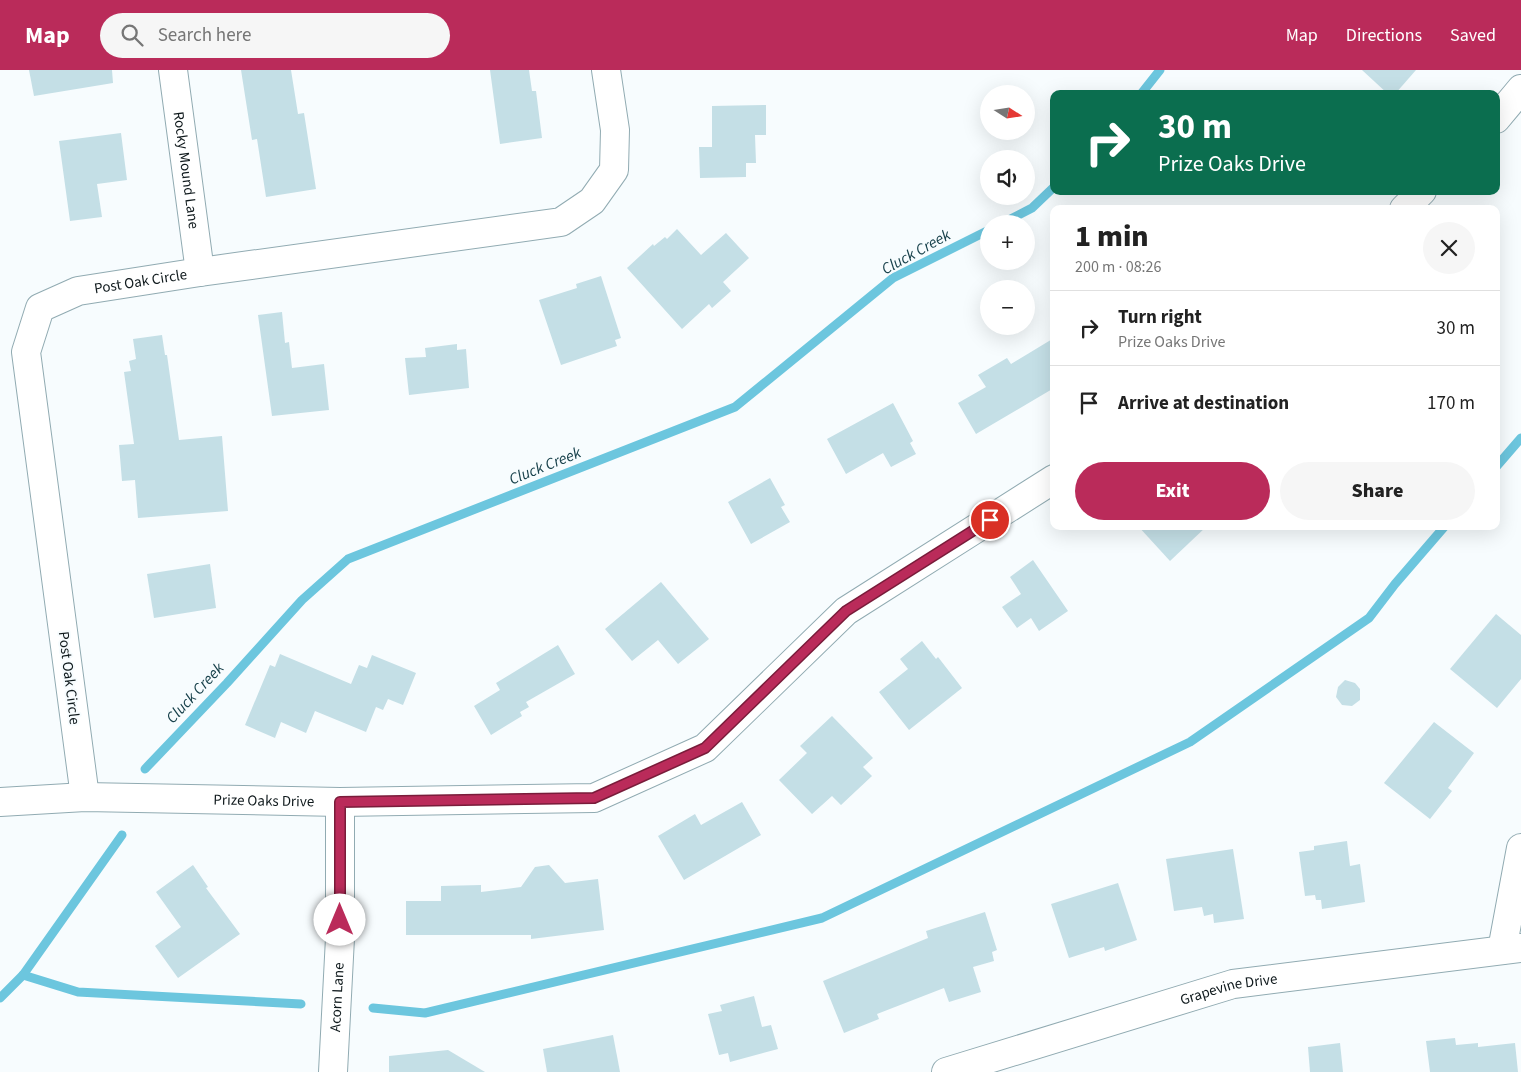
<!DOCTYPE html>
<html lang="en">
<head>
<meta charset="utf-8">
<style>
  :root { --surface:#fff; --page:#f6f6f6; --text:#222; --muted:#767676; --line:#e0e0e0; --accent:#ba2b5a }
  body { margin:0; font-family:"Source Sans 3",sans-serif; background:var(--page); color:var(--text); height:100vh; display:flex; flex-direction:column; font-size:19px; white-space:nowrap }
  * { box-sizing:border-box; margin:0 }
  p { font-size:16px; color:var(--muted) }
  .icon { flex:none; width:28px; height:28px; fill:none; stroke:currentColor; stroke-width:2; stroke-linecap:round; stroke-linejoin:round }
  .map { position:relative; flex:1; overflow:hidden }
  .drawer { position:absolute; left:1050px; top:135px; width:450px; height:325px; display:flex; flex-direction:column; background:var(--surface); border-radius:10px; box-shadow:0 5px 20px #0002 }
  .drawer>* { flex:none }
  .top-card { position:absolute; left:1050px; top:20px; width:450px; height:105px; border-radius:10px; box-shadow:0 5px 20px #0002; background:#0b6e4f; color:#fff; overflow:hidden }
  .needle { width:32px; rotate:102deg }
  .controls { position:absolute; left:980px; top:15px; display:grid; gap:10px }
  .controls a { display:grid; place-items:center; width:55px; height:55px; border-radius:50%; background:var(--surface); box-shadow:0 5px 20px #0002; font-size:25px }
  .pin { position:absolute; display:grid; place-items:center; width:42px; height:42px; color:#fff; margin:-21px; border:2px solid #fff; border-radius:50%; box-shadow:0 1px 5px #0007 }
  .me { position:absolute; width:55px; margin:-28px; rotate:0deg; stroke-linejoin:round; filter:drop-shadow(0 0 4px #0008) }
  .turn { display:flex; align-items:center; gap:18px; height:105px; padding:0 25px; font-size:22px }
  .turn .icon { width:65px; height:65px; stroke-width:2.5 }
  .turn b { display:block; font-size:35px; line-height:42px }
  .round { display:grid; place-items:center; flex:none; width:52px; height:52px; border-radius:26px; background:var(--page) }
  .head { display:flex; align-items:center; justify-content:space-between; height:85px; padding:0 25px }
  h1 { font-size:30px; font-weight:800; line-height:38px }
  .cta { display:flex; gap:10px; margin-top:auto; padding:10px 25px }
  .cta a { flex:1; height:58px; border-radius:30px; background:var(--accent); color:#fff; font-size:20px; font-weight:800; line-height:58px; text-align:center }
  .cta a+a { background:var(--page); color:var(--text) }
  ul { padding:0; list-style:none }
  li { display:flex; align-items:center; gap:15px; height:75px; padding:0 25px; border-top:1px solid var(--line) }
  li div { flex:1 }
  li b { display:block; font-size:19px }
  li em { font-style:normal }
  header { display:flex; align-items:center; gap:30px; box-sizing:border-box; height:70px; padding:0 25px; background:var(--accent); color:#fff }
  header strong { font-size:24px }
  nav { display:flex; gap:28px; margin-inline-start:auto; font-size:18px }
  .search { width:350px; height:45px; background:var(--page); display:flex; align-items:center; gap:12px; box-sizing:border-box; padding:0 18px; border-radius:28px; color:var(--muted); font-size:19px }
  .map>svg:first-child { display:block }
</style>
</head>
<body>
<header>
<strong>Map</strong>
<div class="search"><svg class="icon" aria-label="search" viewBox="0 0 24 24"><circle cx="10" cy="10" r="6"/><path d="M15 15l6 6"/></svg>Search here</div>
<nav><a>Map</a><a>Directions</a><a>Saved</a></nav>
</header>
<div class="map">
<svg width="1521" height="1002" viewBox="0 0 1521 1002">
  <rect width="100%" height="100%" fill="#f7fcfe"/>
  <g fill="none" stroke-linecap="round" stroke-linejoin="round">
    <!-- stream -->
    <g stroke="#6cc6de" stroke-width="9">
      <path d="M1141,24l19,-24"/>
      <path d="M1001,154l31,-16 22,-21"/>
      <path d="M1496,397l25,-29"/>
      <path d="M145,699l82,-86 75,-83 46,-41 387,-152 158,-129 96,-48"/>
      <path d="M23,905l55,17 223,12"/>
      <path d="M0,928l23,-23 99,-140"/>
      <path d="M373,938l52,5 397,-95 368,-176 179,-124 26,-34 50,-58"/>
    </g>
  </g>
  <!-- building -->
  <g fill="#c4dfe6">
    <path d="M29,0h83l1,13 -79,13z"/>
    <path d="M241,0h50l7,44 6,-1 12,76 -50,8 -9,-58 -5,1z"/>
    <path d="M490,0h39l3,21h4l6,47 -42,6z"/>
    <path d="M1362,0h54l-21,24h-7z"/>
    <path d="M766,35v30h-11l1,28h-10v14l-46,1 -1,-31h13v-41z"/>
    <path d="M121,63l6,47 -30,4 5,33 -32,4 -11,-80z"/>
    <path d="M677,159l24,26 25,-22 23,25 -26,24 8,9 -19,17 -3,-4 -27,25 -55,-61 26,-24 1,2 11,-9 2,2z"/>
    <path d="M601,206l20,62 -6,2 2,6 -56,19 -22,-65 38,-12 -1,-4z"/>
    <path d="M282,242l3,31 4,-1 3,26 32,-4 5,46 -57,6 -14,-101z"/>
    <path d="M162,265l3,20h2l12,85 43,-4 6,75 -90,7 -3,-38 -13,1 -3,-36 15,-1 -10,-72 7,-1 -2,-10 7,-2 -3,-20z"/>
    <path d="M1054,268v50l-78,46 -18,-31 28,-16 -8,-12 29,-17 4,6z"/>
    <path d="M457,274v6l9,-1 3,39 -60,7 -4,-37 21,-1 -1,-9z"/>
    <path d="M893,333l20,38 -3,2 6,11 -25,13 -8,-14 -37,21 -19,-35z"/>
    <path d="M770,408l15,27 -4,2 9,15 -39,22 -23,-42z"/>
    <path d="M1138,456h69l-37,35z"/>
    <path d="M1033,490l35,51 -29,20 -8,-13 -14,10 -15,-21 19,-13 -11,-17z"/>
    <path d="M210,494l6,44 -62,10 -7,-44z"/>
    <path d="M661,512l48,57 -31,25 -20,-24 -26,21 -27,-32z"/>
    <path d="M1496,544l25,21v44l-24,29 -47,-39z"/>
    <path d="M922,571l14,18 2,-2 24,31 -53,42 -30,-38 29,-23 -8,-10z"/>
    <path d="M558,575l17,29 -49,28 3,5 -9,5 2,4 -31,19 -17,-29 26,-16 -4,-7z"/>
    <path d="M280,584l71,30 8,-19 8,3 5,-13 44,18 -13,32 -15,-6 -5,11 -7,-3 -10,25 -51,-21 -9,22 -25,-11 -6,16 -30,-13 25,-60 5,2z"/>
    <path d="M1345,610l10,3 5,6v11l-8,6 -10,-1 -6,-8 2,-10z"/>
    <path d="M832,646l41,42 -10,9 9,9 -31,29 -9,-9 -20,18 -33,-34 28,-27 -7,-7z"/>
    <path d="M1434,652l40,31 -26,35 4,3 -22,28 -46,-36z"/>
    <path d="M742,732l19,33 -77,45 -26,-44 37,-22 6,11z"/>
    <path d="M1347,771l3,25 10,-2 5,38 -43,7 -1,-9h-5l-1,-5 -10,1 -6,-44 15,-2v-4z"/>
    <path d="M1233,779l11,70 -30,4 -1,-9 -9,2 -2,-9 -28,4 -8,-52z"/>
    <path d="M193,795l15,22 -2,1 34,46 -62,44 -23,-32 26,-19 -25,-35z"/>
    <path d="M549,795l16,18 33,-4 6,51 -73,9v-4h-125v-34h35v-15l40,-1v7l40,-5 14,-20z"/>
    <path d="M1118,813l19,57 -32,11 -1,-4 -35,11 -18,-54z"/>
    <path d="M985,842l12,38 -5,2 2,9 -21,6 8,25 -32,10 -5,-14 -67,26 2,5 -35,14 -21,-52 105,-43 -2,-7z"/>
    <path d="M754,926l8,31 9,-2 7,24 -48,13 -2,-9 -9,2 -11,-41 14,-3 -2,-6z"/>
    <path d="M613,965l7,37h-73l-4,-23z"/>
    <path d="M1455,968l1,7 22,-2v4l37,-4 3,29h-88l-4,-31z"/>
    <path d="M1340,973l3,29h-33l-2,-25z"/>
    <path d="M448,980l37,22h-96v-16z"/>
  </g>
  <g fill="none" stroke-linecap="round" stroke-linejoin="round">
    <!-- street casing -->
    <g stroke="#91abb2" stroke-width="30">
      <g id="street">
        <path id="s1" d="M173,0l27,202"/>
        <path d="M1496,49l25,-30"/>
        <path d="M1404,139l18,-18"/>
        <path id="s2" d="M85,727l-59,-445 14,-44 38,-17 122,-19 361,-50 31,-21 22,-31 1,-40 -9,-60"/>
        <path id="s3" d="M0,732l85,-5 255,5 254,-4 111,-50 141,-137 208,-132"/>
        <path d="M1502,880l19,-102"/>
        <path id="s4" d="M333,1002l7,-134v-136"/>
        <path id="s5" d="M946,1002l287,-88 288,-36"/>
      </g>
    </g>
    <!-- street -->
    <use href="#street" stroke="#fff" stroke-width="28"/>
  </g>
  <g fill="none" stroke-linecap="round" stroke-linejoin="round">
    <!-- route casing -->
    <g stroke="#791c3a" stroke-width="12">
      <path id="route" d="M340,850v-118l254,-4 111,-50 141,-137 144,-91"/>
    </g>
    <!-- route -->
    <use href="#route" stroke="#ba2b5a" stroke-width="9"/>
  </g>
  <g text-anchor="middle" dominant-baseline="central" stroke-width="4" stroke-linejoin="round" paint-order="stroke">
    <!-- street labels -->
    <g font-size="15" fill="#101a1d" stroke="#f7fcfe">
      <text stroke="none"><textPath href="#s1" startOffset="101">Rocky Mound Lane</textPath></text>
      <text stroke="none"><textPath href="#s2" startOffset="600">Post Oak Circle</textPath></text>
      <text transform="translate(69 608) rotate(83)">Post Oak Circle</text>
      <text stroke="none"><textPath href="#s3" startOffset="264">Prize Oaks Drive</textPath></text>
      <text stroke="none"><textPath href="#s5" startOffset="295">Grapevine Drive</textPath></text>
      <text stroke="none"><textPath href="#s4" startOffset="75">Acorn Lane</textPath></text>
    </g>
    <!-- water labels -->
    <g font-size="16" font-style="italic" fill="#19424c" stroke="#f7fcfe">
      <text transform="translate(916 182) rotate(-29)">Cluck Creek</text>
      <text transform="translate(545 396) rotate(-22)">Cluck Creek</text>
      <text transform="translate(195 623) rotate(-47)">Cluck Creek</text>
    </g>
  </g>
</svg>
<div class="controls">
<a><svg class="needle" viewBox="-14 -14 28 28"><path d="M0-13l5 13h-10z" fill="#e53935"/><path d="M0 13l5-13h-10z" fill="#767676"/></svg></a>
<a><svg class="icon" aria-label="sound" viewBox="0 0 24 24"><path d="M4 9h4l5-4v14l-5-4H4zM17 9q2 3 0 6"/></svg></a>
<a>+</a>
<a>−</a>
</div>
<div class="pin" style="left:990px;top:450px;background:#d93025"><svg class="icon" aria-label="arrive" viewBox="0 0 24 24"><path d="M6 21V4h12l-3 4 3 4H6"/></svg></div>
<svg class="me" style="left:340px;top:850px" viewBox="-20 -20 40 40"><circle r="19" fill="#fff"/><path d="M0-13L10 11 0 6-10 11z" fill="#ba2b5a"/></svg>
<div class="top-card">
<div class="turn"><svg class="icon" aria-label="right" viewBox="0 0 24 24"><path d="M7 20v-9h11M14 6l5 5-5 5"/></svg><div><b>30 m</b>Prize Oaks Drive</div></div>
</div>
<section class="drawer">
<div class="head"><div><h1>1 min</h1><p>200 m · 08:26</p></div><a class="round"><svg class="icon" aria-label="close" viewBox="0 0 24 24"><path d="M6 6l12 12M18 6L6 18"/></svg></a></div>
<ul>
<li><svg class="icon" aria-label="right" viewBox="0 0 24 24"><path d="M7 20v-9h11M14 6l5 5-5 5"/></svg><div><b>Turn right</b><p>Prize Oaks Drive</p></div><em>30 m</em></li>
<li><svg class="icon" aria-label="arrive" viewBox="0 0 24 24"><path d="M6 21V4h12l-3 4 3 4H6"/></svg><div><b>Arrive at destination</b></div><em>170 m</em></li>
</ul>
<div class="cta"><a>Exit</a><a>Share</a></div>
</section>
</div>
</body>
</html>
